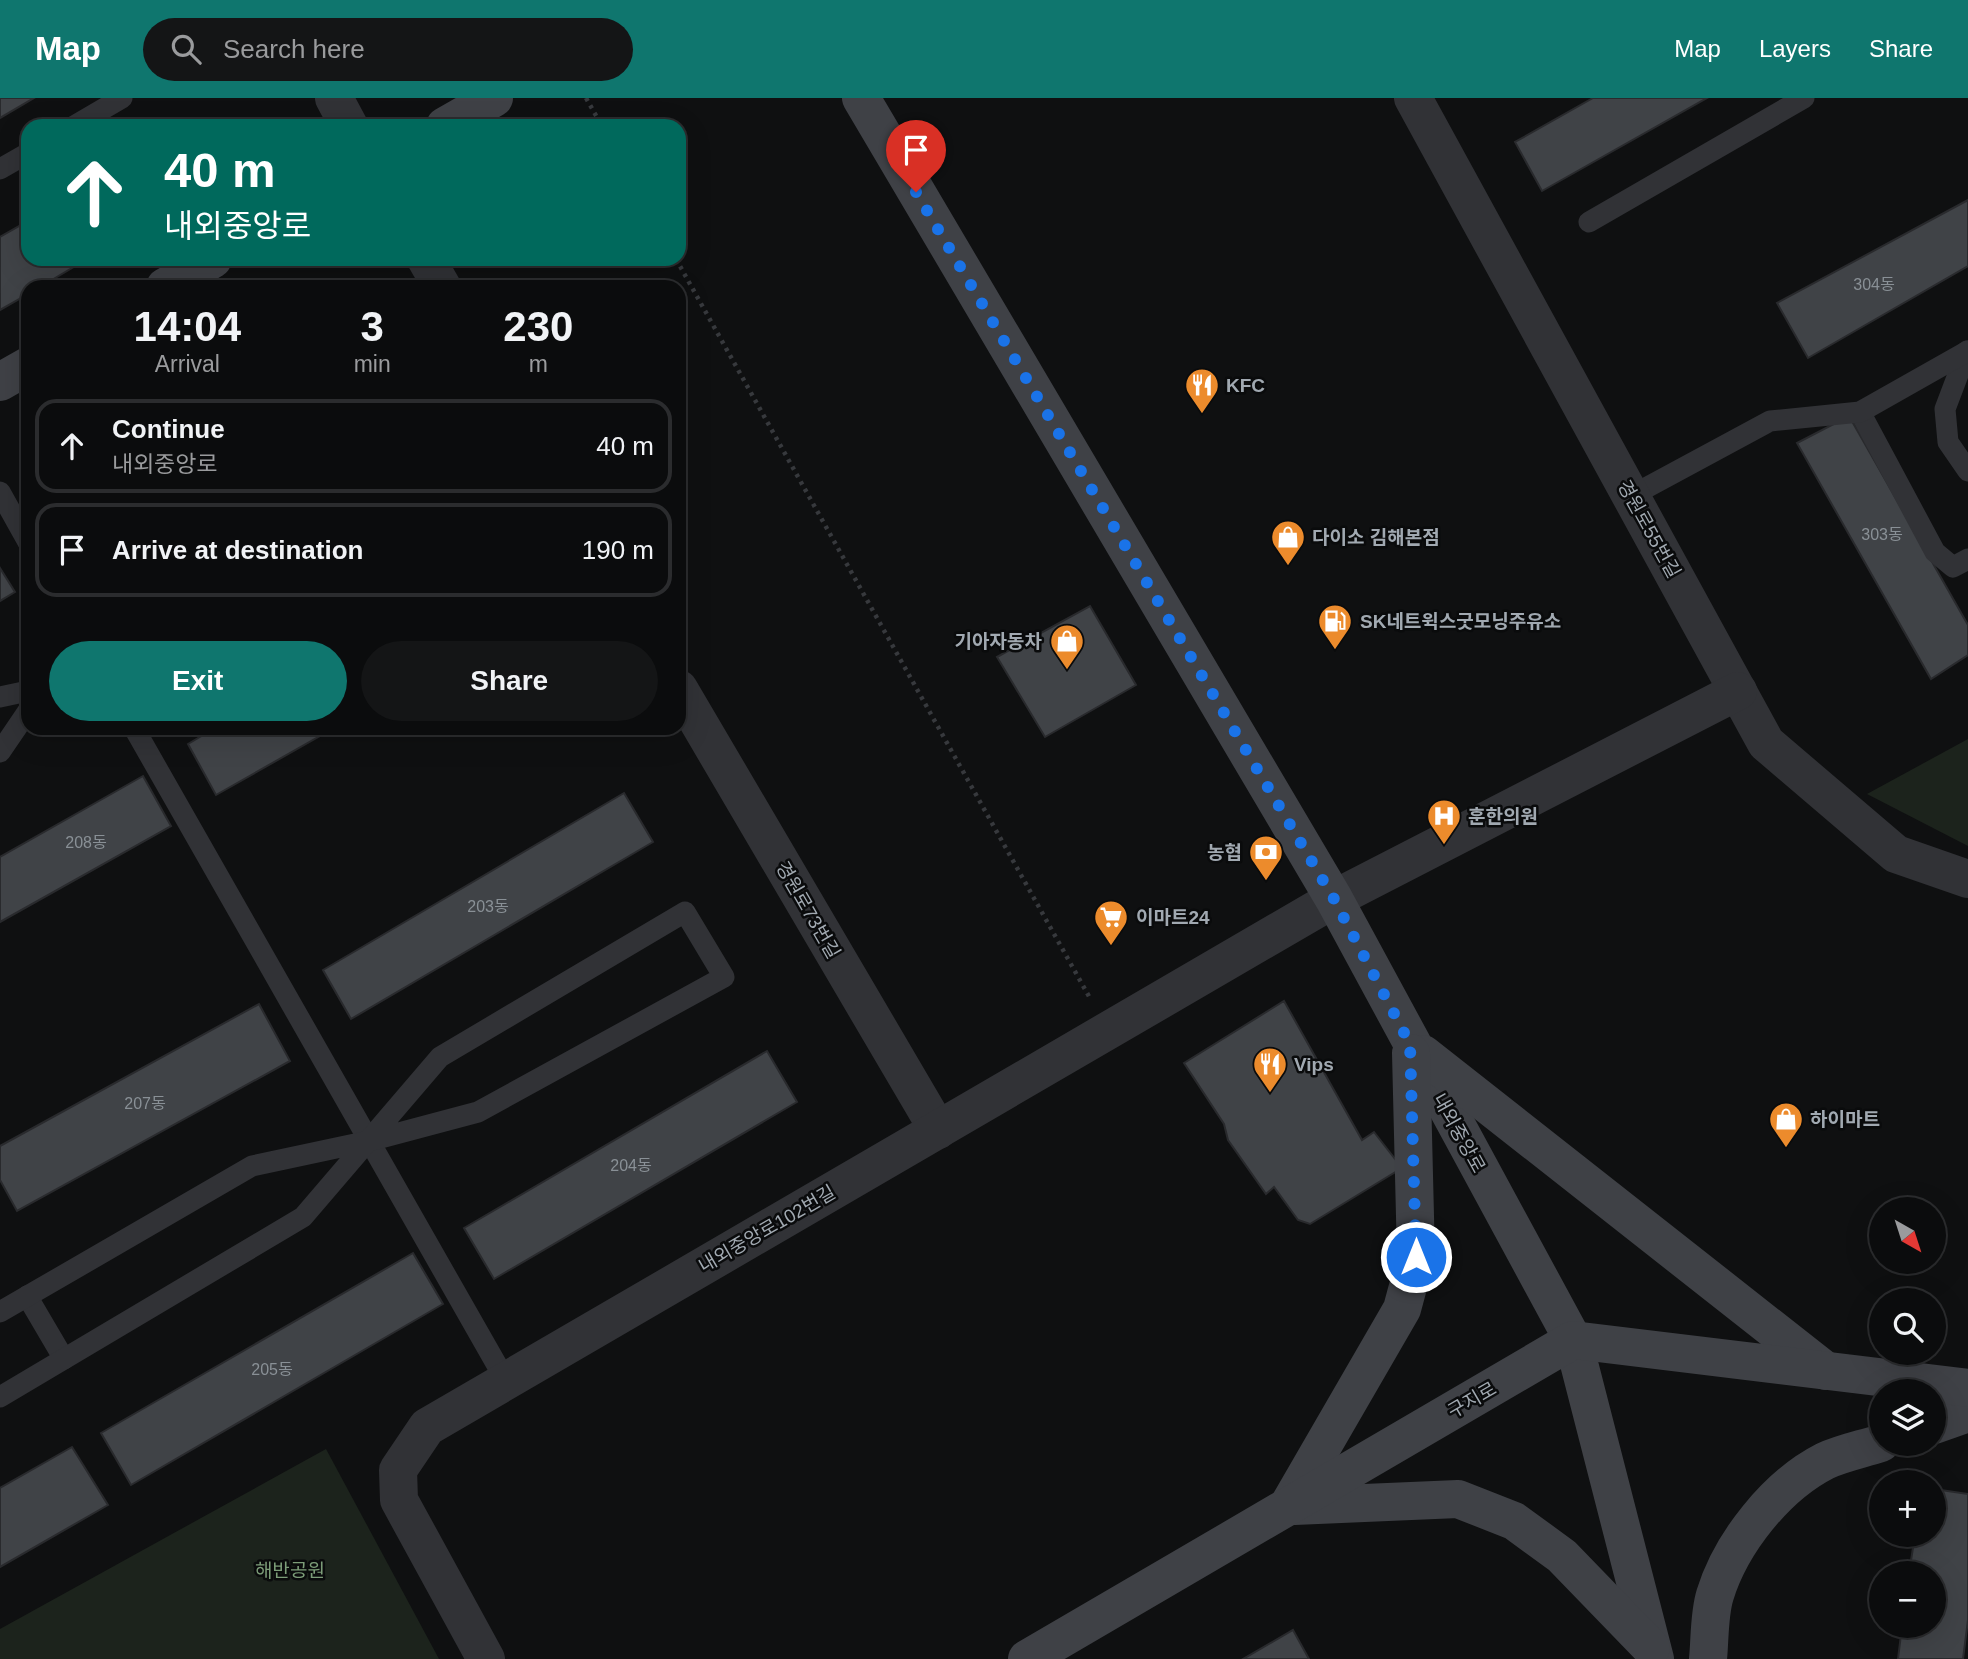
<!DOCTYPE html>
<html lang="en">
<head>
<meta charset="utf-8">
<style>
  :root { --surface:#0b0c0d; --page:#141516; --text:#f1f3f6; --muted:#9a9b9d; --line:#2b2c2e; --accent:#0f766e }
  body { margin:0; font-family:Arial,"Noto Sans KR",sans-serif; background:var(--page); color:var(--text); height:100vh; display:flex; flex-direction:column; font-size:26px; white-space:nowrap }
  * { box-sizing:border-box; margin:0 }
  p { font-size:23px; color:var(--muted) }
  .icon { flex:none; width:38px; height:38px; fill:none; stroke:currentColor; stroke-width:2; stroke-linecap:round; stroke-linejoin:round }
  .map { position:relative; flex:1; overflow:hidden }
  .panel { position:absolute; left:21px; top:182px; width:665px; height:455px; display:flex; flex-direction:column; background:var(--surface); border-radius:21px; box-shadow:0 7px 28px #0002,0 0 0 2px var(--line) }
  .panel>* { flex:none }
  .guide { position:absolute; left:21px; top:21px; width:665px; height:147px; border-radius:21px; box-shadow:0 7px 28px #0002,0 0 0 2px var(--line); background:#00695c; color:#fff; overflow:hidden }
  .needle { width:46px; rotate:141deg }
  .tools { position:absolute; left:1869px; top:1099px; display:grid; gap:14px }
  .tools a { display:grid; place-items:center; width:77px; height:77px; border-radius:50%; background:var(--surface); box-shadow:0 7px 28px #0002,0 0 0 2px var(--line); font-size:35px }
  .pin { position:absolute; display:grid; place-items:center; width:60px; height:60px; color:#fff; margin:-72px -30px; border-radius:50% 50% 50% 0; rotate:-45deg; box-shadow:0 0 7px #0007 }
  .pin .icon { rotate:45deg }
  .me { position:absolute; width:77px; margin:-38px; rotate:0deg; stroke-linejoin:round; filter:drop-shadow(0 0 5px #0008) }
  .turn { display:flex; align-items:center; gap:24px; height:147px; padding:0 28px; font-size:32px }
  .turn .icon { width:91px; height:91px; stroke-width:2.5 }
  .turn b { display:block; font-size:49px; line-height:60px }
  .eta { display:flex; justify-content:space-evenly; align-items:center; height:119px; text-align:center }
  .eta b { font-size:42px; font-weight:600; line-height:49px }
  .cta { display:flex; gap:14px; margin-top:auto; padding:14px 28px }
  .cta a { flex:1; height:80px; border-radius:42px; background:var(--accent); color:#fff; font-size:28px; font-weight:600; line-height:80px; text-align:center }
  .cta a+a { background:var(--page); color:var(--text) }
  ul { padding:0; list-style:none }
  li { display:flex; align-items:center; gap:21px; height:94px; margin:0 14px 10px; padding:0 14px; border:4px solid var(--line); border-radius:21px }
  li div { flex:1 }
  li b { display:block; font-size:26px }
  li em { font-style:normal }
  header { display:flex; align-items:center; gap:42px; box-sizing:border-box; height:98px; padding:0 35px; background:var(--accent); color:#fff }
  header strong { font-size:33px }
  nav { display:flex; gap:38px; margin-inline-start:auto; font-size:24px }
  .search { width:490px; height:63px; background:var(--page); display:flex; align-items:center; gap:18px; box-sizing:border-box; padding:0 24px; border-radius:38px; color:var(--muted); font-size:26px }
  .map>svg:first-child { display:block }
</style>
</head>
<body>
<header>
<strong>Map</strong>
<div class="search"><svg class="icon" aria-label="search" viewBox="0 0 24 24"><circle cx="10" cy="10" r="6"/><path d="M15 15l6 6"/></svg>Search here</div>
<nav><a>Map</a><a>Layers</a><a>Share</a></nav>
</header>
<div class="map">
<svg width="1968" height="1561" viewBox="0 0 1968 1561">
  <rect width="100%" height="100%" fill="#0f1011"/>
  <!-- green -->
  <g fill="#1c231c">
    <path d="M1968,641v107l-101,-52z"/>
    <path d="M326,1351l113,210h-439v-30z"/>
  </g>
  <!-- building -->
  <g fill="#404347" stroke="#292a2d" stroke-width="2">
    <path d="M0,0h34l-34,20z"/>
    <path d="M1593,0h114l-165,93 -27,-49z"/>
    <path d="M1968,102v66l-160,92 -31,-55z"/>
    <path d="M28,123v38h59l-47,28h-12v7l-28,16v-73z"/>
    <path d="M1849,318l119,209v30l-37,24 -134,-236z"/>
    <path d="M0,470l15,24 -15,9z"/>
    <path d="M1090,508l46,79 -91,52 -48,-80z"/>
    <path d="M215,630h119l-118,67 -28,-51z"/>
    <path d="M143,678l28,50 -171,96v-65z"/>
    <path d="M624,695l29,49 -302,177 -28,-49z"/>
    <path d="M1284,903l78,139 12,-8 28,36 -92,56 -12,-4 -24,-33 -8,7 -38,-54 -4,-16 -40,-61z"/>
    <path d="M259,906l31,57 -273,150 -17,-31v-34z"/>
    <path d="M767,953l30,51 -303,177 -30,-51z"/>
    <path d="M413,1155l30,51 -312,181 -30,-52z"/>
    <path d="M72,1349l36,58 -108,62v-79z"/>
    <path d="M1934,1391l34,5v126l-5,39h-65l4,-33h32v-53h-25l6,-38h19z"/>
    <path d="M1293,1532l16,29h-66z"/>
  </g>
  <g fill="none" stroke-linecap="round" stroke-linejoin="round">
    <!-- path -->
    <g stroke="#37393d" stroke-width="4.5" stroke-dasharray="3.5 5" stroke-linecap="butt">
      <path d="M586,0l16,28"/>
      <path d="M676,161l415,741"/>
    </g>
    <!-- lane -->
    <g stroke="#313236" stroke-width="21">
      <path d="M74,28l48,-28"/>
      <path d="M0,71l28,-16"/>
      <path d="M1589,124l215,-124"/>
      <path d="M1967,253l-22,58 3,33 20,29"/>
      <path d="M1860,314l75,140 18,15 15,-8"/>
      <path d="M0,394l28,50"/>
      <path d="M1631,398l139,-75 90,-9 108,-61"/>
      <path d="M0,599l28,-6"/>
      <path d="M134,630l372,653"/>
      <path d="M0,654l28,-41"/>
      <path d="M27,1198l37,63"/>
      <path d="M0,1214l252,-146 117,-25 109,-29 246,-135 -39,-65 -245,145 -137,160 -303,180"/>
    </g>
    <!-- street -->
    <g stroke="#313236" stroke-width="38">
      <path d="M334,0l15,28"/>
      <path d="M1413,0l353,645 130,111 72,25"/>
      <path d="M426,161l16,28"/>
      <path d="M679,591l259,441"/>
      <path d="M486,1561l-87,-159 -1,-30 29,-43 907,-528 404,-208"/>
    </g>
    <!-- secondary -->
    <g stroke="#3f4146" stroke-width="38">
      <path d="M861,0l473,801 239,441 82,319"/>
      <path d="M445,28l49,-28"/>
      <path d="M165,189l48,-28"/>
      <path d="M0,284l28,-16"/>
      <path d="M1423,956l403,317"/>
      <path d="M1934,1327l34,-12"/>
      <path d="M1288,1408l114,-197 14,-52 -5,-204"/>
      <path d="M1294,1408l164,-7 56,22 48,35 89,92"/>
      <path d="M1027,1561l546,-319 395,48"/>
      <path d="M1708,1561c2,-20 1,-45 7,-64 16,-52 61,-109 110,-134 17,-8 38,-12 56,-18"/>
    </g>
  </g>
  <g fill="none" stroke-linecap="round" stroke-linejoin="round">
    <!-- route -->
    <path stroke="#1a73e8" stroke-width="12" stroke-dasharray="0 21.6" d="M916,94l418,707 76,145 6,213"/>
  </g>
  <!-- icons -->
  <defs>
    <g id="restaurant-pin" transform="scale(1.75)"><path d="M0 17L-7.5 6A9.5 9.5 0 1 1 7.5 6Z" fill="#ec8b2c" stroke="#0a0b0c"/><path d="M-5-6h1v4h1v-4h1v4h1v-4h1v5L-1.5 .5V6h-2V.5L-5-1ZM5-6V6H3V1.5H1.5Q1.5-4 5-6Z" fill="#fff"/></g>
    <g id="shop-pin" transform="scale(1.75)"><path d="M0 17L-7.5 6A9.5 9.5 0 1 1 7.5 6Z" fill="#ec8b2c" stroke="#0a0b0c"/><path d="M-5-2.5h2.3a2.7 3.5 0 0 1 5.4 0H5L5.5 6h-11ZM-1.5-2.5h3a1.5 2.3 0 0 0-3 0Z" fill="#fff"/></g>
    <g id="fuel-pin" transform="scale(1.75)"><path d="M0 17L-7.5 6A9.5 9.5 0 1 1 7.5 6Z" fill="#ec8b2c" stroke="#0a0b0c"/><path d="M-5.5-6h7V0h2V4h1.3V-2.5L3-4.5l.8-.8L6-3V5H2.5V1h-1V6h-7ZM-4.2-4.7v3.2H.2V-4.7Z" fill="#fff"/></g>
    <g id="hospital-pin" transform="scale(1.75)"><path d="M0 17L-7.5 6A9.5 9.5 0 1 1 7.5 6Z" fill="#ec8b2c" stroke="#0a0b0c"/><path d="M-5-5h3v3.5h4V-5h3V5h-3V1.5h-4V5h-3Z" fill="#fff"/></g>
    <g id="bank-pin" transform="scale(1.75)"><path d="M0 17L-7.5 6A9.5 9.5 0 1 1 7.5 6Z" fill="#ec8b2c" stroke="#0a0b0c"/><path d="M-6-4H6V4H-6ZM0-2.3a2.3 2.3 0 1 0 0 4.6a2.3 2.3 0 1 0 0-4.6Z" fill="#fff"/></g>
    <g id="supermarket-pin" transform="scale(1.75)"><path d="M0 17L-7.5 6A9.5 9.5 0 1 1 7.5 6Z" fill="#ec8b2c" stroke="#0a0b0c"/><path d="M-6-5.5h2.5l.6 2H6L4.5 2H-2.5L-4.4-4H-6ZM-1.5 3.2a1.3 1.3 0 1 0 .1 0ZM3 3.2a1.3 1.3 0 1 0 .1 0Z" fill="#fff"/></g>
  </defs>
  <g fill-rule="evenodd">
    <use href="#restaurant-pin" x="1202" y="287"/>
    <use href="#shop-pin" x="1288" y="439"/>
    <use href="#fuel-pin" x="1335" y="523"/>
    <use href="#shop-pin" x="1067" y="543"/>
    <use href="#hospital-pin" x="1444" y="718"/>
    <use href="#bank-pin" x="1266" y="754"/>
    <use href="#supermarket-pin" x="1111" y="819"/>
    <use href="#restaurant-pin" x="1270" y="966"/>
    <use href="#shop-pin" x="1786" y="1021"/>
  </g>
  <g text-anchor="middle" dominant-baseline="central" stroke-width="5" stroke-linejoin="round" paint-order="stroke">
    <!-- number labels -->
    <g font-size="16" fill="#899096">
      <text x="1874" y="186">304동</text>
      <text x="1882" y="436">303동</text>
      <text x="86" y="744">208동</text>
      <text x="488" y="808">203동</text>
      <text x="145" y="1005">207동</text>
      <text x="631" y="1067">204동</text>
      <text x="272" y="1271">205동</text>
    </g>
    <!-- poi labels -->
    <g font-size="19" font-weight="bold" fill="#a1a9b1" stroke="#0a0b0c" text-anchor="start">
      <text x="1226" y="287">KFC</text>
      <text x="1312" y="439">다이소 김해본점</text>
      <text x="1360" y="523">SK네트윅스굿모닝주유소</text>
      <text x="1042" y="543" text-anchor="end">기아자동차</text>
      <text x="1468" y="718">훈한의원</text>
      <text x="1242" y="754" text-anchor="end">농협</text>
      <text x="1136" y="819">이마트24</text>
      <text x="1294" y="966">Vips</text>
      <text x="1810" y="1021">하이마트</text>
    </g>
    <!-- street labels -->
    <g font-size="19" fill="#a1a9b1" stroke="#0a0b0c">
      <text transform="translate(1649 431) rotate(61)">경원로55번길</text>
      <text transform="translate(808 812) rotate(60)">경원로73번길</text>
      <text transform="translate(1459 1035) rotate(61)">내외중앙로</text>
      <text transform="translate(767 1131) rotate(-30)">내외중앙로102번길</text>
      <text transform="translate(1472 1302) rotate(-30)">구지로</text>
    </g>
    <!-- park labels -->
    <g font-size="19" fill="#7c9c78" stroke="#0a0b0c">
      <text x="290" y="1472">해반공원</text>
    </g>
  </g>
</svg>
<div class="tools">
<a><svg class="needle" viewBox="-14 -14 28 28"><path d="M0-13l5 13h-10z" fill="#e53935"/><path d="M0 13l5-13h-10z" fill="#9a9b9d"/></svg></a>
<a><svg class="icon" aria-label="search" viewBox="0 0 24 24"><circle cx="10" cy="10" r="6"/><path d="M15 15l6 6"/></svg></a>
<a><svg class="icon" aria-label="layers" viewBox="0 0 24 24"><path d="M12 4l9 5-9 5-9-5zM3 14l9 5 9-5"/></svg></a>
<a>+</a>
<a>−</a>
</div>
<div class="pin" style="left:916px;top:94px;background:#d93025"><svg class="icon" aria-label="arrive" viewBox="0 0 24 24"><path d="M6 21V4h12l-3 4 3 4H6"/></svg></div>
<svg class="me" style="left:1416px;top:1159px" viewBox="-20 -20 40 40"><circle r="17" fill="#1a73e8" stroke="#fff" stroke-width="3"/><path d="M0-11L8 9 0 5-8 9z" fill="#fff"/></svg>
<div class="guide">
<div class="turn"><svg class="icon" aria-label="ahead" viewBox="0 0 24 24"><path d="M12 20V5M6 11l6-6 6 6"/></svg><div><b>40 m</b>내외중앙로</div></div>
</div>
<section class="panel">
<div class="eta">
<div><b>14:04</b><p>Arrival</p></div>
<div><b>3</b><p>min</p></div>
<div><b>230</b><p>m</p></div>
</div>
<ul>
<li><svg class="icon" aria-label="ahead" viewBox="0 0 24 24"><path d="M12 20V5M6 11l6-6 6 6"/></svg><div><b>Continue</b><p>내외중앙로</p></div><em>40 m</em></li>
<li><svg class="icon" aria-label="arrive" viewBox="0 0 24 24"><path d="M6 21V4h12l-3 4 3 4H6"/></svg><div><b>Arrive at destination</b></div><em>190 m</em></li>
</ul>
<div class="cta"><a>Exit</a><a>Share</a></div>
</section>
</div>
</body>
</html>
